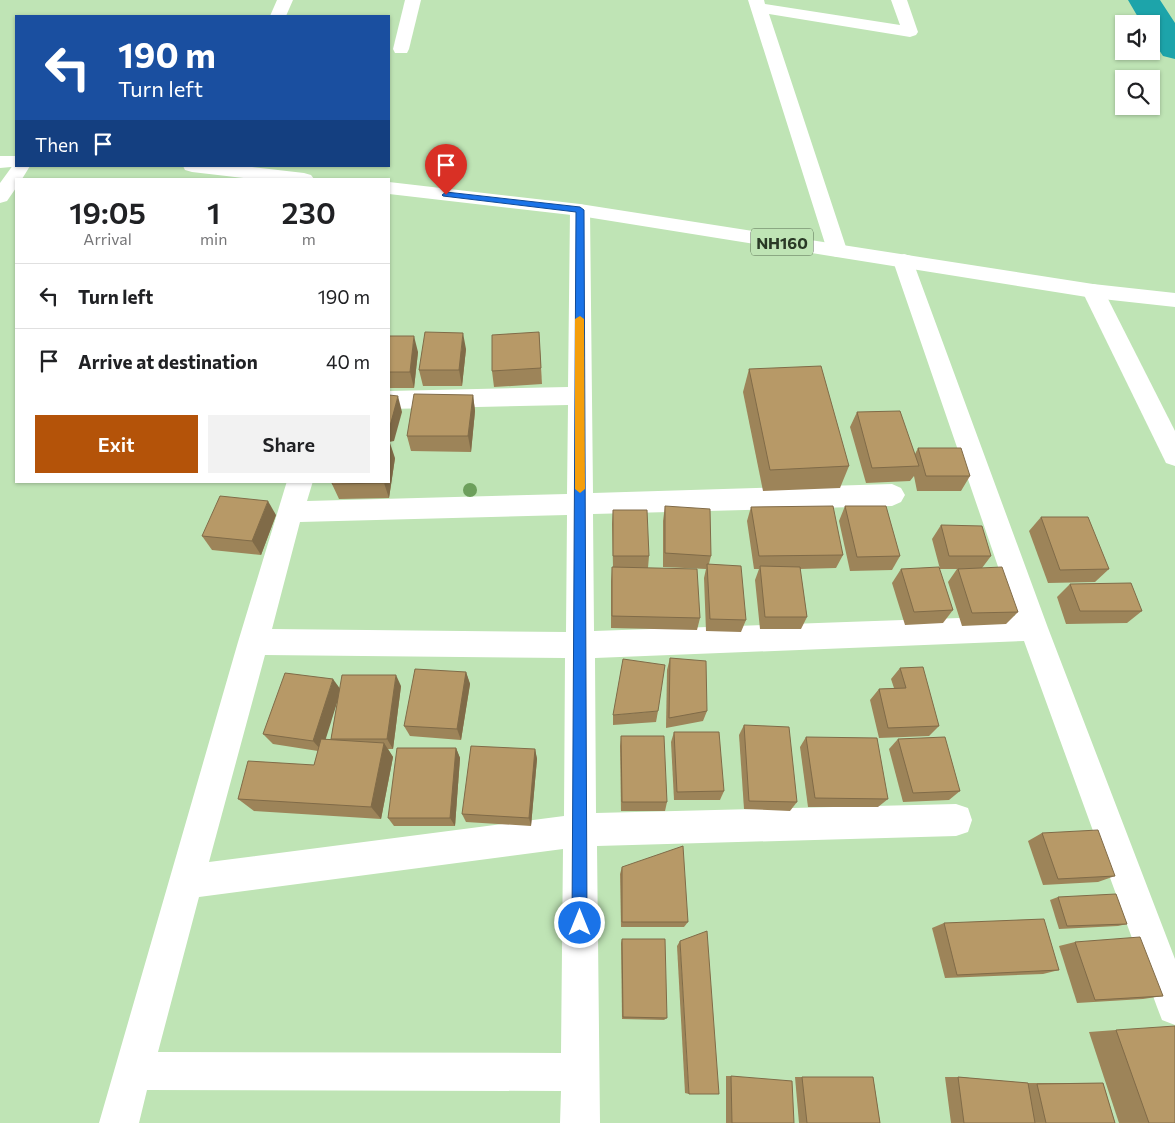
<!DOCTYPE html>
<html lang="en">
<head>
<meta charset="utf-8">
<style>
  :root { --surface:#fff; --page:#f2f2f2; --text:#202124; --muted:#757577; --line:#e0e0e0; --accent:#b45309 }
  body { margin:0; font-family:Commissioner,sans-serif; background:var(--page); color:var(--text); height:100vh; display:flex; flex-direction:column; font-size:19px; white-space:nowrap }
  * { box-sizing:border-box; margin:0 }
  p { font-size:16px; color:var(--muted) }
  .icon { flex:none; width:28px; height:28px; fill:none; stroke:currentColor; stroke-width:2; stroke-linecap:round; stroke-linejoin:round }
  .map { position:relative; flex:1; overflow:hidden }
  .details { position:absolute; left:15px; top:178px; width:375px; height:305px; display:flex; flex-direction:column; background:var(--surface); border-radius:0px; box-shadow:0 1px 4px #0004 }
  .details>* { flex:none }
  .guide { position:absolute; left:15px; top:15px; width:375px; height:152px; border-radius:0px; box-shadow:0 1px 4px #0004; background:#1a4fa0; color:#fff; overflow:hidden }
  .tools { position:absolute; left:1115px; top:15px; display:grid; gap:10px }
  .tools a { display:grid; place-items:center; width:45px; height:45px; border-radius:0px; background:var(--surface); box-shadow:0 1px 4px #0004; font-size:25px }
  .pin { position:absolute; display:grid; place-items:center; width:42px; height:42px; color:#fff; margin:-51px -21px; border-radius:50% 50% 50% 0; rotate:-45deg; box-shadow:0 0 5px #0007 }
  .pin .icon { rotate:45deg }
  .me { position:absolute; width:55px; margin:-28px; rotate:0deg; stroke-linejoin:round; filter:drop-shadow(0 0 4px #0008) }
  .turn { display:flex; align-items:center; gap:18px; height:105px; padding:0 20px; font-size:22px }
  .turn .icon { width:65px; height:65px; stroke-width:2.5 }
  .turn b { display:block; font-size:35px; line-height:42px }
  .then { display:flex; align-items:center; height:48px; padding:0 20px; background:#0003; gap:10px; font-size:19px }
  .eta { display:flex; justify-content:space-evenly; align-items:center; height:85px; text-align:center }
  .eta b { font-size:30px; font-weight:600; line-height:35px }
  .button { display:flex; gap:10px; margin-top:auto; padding:10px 20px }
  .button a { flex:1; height:58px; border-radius:0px; background:var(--accent); color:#fff; font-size:20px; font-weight:600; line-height:58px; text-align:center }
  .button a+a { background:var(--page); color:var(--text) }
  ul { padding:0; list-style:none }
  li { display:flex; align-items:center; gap:15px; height:65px; padding:0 20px; border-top:1px solid var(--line) }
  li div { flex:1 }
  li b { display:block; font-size:19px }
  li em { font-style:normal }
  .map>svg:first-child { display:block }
</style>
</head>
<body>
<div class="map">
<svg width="1175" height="1123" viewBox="0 0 1175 1123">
  <rect width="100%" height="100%" fill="#bfe4b5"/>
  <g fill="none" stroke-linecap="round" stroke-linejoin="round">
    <!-- river -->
    <path fill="#1da4aa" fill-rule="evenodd" d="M1128,0h32l15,23v36l-12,-3 -12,-18v-14h-9z"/>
    <!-- minor -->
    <g fill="#fff" fill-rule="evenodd">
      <path d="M277,0h16l-7,16h-16z"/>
      <path d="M405,0h16l-12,49 -2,4h-12l-2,-4z"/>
      <path d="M748,0h16l1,4 135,21 -9,-25h16l11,32 -2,3 -6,2 -141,-23 78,236 -3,5 -7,2 -7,-2 -3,-5z"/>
      <path d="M16,161v5h14l-8,13h-6v9l-9,13 -7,2v-20z"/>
      <path d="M580,204l7,2 3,4 3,283 299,-9 9,4 4,7 -4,7 -9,4 -299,8 1,117 421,-15 -122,-355 4,-5 7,-2 7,2 137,372 127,331v66l-13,-5 -5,-13 -133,-366 -429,17 1,155 360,-9 12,4 4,12 -4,12 -12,4 -359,10 3,277h-40l1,-32 -414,-1 -8,33h-40l139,-481 49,-161h26l-6,20 260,-7 1,-89 -179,4v-18l179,-4 2,-177 3,-4zM567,515l-1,117 -294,-3 28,-107zM265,655l300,3 -1,158 -355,46zM563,849l-2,204 -403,-1 41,-155z"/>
      <path d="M1093,284l8,2 3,5 71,140v35l-9,-3 -84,-172 3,-5z"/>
    </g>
    <!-- trunk -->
    <g fill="#fff" fill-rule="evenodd">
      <path d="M0,156h16v10h6l-22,2z"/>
      <path d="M183,166h61l60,7 7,2 3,4h-62l-60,-7 -7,-2z"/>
      <path d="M389,182l191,22 513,80 82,9v14l-82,-9 -513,-82 -191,-22z"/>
    </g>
  </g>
  <!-- trees -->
  <circle fill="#6d9f5c" cx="470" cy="490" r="7"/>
  <!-- wall -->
  <g fill="#9d8459" fill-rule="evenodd">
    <path d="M539,332l3,52 -48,3 -2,-16z"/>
    <path d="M389,336l29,16 -4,36h-25z"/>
    <path d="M466,349l-4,37h-39l-4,-16z"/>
    <path d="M749,369l100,97 -9,22 -77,3 -20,-99z"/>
    <path d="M473,395l2,16 -4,41 -60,-1 -4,-15z"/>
    <path d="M857,412l58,42 3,-6 52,28 -9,15h-44l-3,-15 -4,5 -44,2 -16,-56z"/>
    <path d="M395,458l-6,40 -50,1 -7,-15z"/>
    <path d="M665,506l46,50 -2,8 37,56 -5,12 -35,-1 -2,-53 2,-9 -43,-2v-46z"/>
    <path d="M845,506l55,50 -8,14 -42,1 -11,-50z"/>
    <path d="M751,507l92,48 -7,13 -36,1 7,48 -6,12h-41l-5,-49 4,-11h-5l-7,-48z"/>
    <path d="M613,510l36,46 -1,12 52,50 -3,12 -86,-2v-47l1,-14h1l-1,-43z"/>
    <path d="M276,515l-15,40 -49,-5 -10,-14z"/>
    <path d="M1041,517l68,52 -14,13 -47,1 -19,-52z"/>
    <path d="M941,525l50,31 -9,12 36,44 -12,12 -44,2 -14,-44 9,-13h-17l-8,-30z"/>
    <path d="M901,569l52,41 -10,13 -38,2 -13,-42z"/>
    <path d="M1070,584l72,27 -15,12 -61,1 -9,-27z"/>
    <path d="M670,658l37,53 -4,10 -37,7 1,-58z"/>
    <path d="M900,668l39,58 -10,10 -50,2 -9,-38 9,-11 15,-1 -3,-9z"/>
    <path d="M466,672l4,12 -9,56 -51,-4 -6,-10z"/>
    <path d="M401,686l-8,63h-5l5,8 -12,62 -127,-8 -16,-12 76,-34 4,-14 -45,-7 -10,-10 77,-45zM338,698l-7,41h-6z"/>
    <path d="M658,711l-2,11 -43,3v-10z"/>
    <path d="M744,725l53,77 -7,9 -46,-2 -5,-74z"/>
    <path d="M674,732l50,59 -4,9h-46l-3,-58z"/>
    <path d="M621,736l46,66 -2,9h-44l-1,-65z"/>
    <path d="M806,737l82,62 -10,8h-70l-8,-60z"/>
    <path d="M898,739l62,52 -11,9 -46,2 -14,-53z"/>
    <path d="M456,748l4,10 -5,68h-61l-6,-8z"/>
    <path d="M535,749l2,10 -6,67 -65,-4 -4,-8z"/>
    <path d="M1042,833l73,43 -17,6 -55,3 -15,-44z"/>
    <path d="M622,867l66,55 -4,5h-63l-1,-53z"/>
    <path d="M1058,897l69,27 -9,2 -59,3 -9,-29z"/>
    <path d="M944,923l115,47 -16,4 -98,4 -13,-50z"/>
    <path d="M622,939l45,79 -3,2 -42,-1 -1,-76z"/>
    <path d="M680,941l9,153 -4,-1 -8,-147z"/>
    <path d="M1075,942l88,54 -20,3 -66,4 -18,-57z"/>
    <path d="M1116,1030l59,93h-56l-30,-91z"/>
    <path d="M726,1076h5l63,47h-68z"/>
    <path d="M795,1077h78l7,46h-81z"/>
    <path d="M945,1077h13l70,6h75l12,40h-164z"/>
  </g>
  <!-- shaded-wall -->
  <g fill="#806b48">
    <path d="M463,333l3,16 -4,37 -3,-16z"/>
    <path d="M414,336l4,16 -4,36 -4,-16z"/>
    <path d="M473,395l2,16 -4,41 -3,-16z"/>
    <path d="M398,396l4,16 -8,29 -5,1v-16z"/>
    <path d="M390,443l5,15 -6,40 -5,-15v-2h5v-29z"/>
    <path d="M268,501l8,14 -15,40 -9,-14z"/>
    <path d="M466,672l4,12 -9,56 -4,-11z"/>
    <path d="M396,675l5,11 -8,63 -6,-10z"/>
    <path d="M333,679l8,11 -19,61 -9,-10z"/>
    <path d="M384,743l9,14 -12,62 -10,-12z"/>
    <path d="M456,748l4,10 -5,68 -5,-8z"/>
    <path d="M535,749l2,10 -6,67 -2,-8z"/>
  </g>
  <!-- building -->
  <g fill="#b79967" stroke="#806b48">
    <path d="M425,332l38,1 -4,37h-40z"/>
    <path d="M539,332l2,36 -49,3v-36z"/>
    <path d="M389,336h25l-4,36h-21z"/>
    <path d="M821,366l28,100 -79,4 -21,-101z"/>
    <path d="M414,394l59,1 -5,41h-61z"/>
    <path d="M389,395l9,1 -8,30h-1z"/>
    <path d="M900,411l19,55 -47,2 -15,-56z"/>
    <path d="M918,448h43l9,28h-44z"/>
    <path d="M333,481h51v2l-52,1z"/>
    <path d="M220,496l48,5 -16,40 -50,-5z"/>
    <path d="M665,506l45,3 1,47 -46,-3z"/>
    <path d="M833,506l10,49 -84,1 -8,-49z"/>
    <path d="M845,506h41l14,50 -43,1z"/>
    <path d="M613,510h34l2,46h-36z"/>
    <path d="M1041,517h47l21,52 -49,1z"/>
    <path d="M941,525l41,1 9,30h-42z"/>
    <path d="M707,564l34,2 5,54 -36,-1z"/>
    <path d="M760,566l40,1 7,50h-42z"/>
    <path d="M612,567l85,2 3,49 -88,-2z"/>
    <path d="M939,567l14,43 -39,2 -13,-43z"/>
    <path d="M1002,567l16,45 -46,1 -14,-44z"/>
    <path d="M1131,583l11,28h-62l-10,-27z"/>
    <path d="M670,658l36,3 1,50 -38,7z"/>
    <path d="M623,659l42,6 -7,46 -45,4z"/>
    <path d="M923,667l16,59 -51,2 -9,-39 27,-1 -6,-20z"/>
    <path d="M415,669l51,3 -9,57 -53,-3z"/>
    <path d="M285,673l48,6 -20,62 -50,-7z"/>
    <path d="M342,675h54l-9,64h-56z"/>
    <path d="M744,725l45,2 8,75 -48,-1z"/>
    <path d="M674,732h45l5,59 -47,1z"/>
    <path d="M621,736h43l3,66h-45z"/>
    <path d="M806,737l71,1 11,61 -73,-1z"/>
    <path d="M945,737l15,54 -47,2 -15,-54z"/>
    <path d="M321,739l63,4 -13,64 -133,-8 10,-38 66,4z"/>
    <path d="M471,746l64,3 -6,69 -67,-4z"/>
    <path d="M397,748h59l-6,70h-62z"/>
    <path d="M1098,830l17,46 -57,3 -16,-46z"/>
    <path d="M683,846l5,76h-66v-55z"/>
    <path d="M1116,894l11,30 -60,2 -9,-29z"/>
    <path d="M1044,919l15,51 -102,5 -13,-52z"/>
    <path d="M707,931l12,163h-30l-9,-153z"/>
    <path d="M1140,937l23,59 -68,4 -20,-58z"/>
    <path d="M622,939h43l2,79 -44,-1z"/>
    <path d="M1175,1026v97h-26l-33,-93z"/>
    <path d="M731,1076l61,5 2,42h-62z"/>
    <path d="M802,1077h71l7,46h-73z"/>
    <path d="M958,1077l70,6 7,40h-71z"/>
    <path d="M1103,1083l12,40h-69l-9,-39z"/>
  </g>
  <!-- route -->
  <path fill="#1a73e8" stroke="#114b97" d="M446,192l134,15 4,3 3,713 -2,5 -5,2 -6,-2 -2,-5 4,-711 -133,-16 -1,-1z"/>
  <!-- slow -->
  <path fill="#f59e0b" d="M580,316l4,3 1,170 -5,4 -5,-4v-170z"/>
  <g text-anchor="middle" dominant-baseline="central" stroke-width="4.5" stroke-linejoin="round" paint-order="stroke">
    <!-- shield labels -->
    <rect fill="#bfe4b5" stroke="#576c51" stroke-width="1" x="751" y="228.5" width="62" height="27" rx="4"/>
    <g font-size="16" font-weight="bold" fill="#2a3926">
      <text x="782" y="242">NH160</text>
    </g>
  </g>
</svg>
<div class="tools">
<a><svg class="icon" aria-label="sound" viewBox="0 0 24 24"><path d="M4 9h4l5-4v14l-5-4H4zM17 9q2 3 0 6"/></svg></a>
<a><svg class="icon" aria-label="search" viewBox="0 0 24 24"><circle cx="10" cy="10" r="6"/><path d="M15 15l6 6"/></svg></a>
</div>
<div class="pin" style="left:446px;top:195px;background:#d93025"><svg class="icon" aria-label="arrive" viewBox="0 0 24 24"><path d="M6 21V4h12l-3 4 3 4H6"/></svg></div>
<svg class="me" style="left:580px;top:923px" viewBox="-20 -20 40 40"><circle r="17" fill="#1a73e8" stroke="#fff" stroke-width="3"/><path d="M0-11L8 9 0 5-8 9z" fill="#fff"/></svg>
<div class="guide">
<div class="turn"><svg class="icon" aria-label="left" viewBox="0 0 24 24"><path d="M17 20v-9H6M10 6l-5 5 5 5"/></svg><div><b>190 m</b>Turn left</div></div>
<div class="then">Then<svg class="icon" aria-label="arrive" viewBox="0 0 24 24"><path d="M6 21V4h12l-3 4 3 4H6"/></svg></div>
</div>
<section class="details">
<div class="eta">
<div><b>19:05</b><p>Arrival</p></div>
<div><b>1</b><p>min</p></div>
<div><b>230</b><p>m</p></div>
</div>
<ul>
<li><svg class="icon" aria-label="left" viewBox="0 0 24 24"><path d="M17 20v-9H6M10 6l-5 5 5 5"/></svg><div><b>Turn left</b></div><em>190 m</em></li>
<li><svg class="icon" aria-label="arrive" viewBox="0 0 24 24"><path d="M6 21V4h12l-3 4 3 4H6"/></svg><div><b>Arrive at destination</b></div><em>40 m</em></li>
</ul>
<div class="button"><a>Exit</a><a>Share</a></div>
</section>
</div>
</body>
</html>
